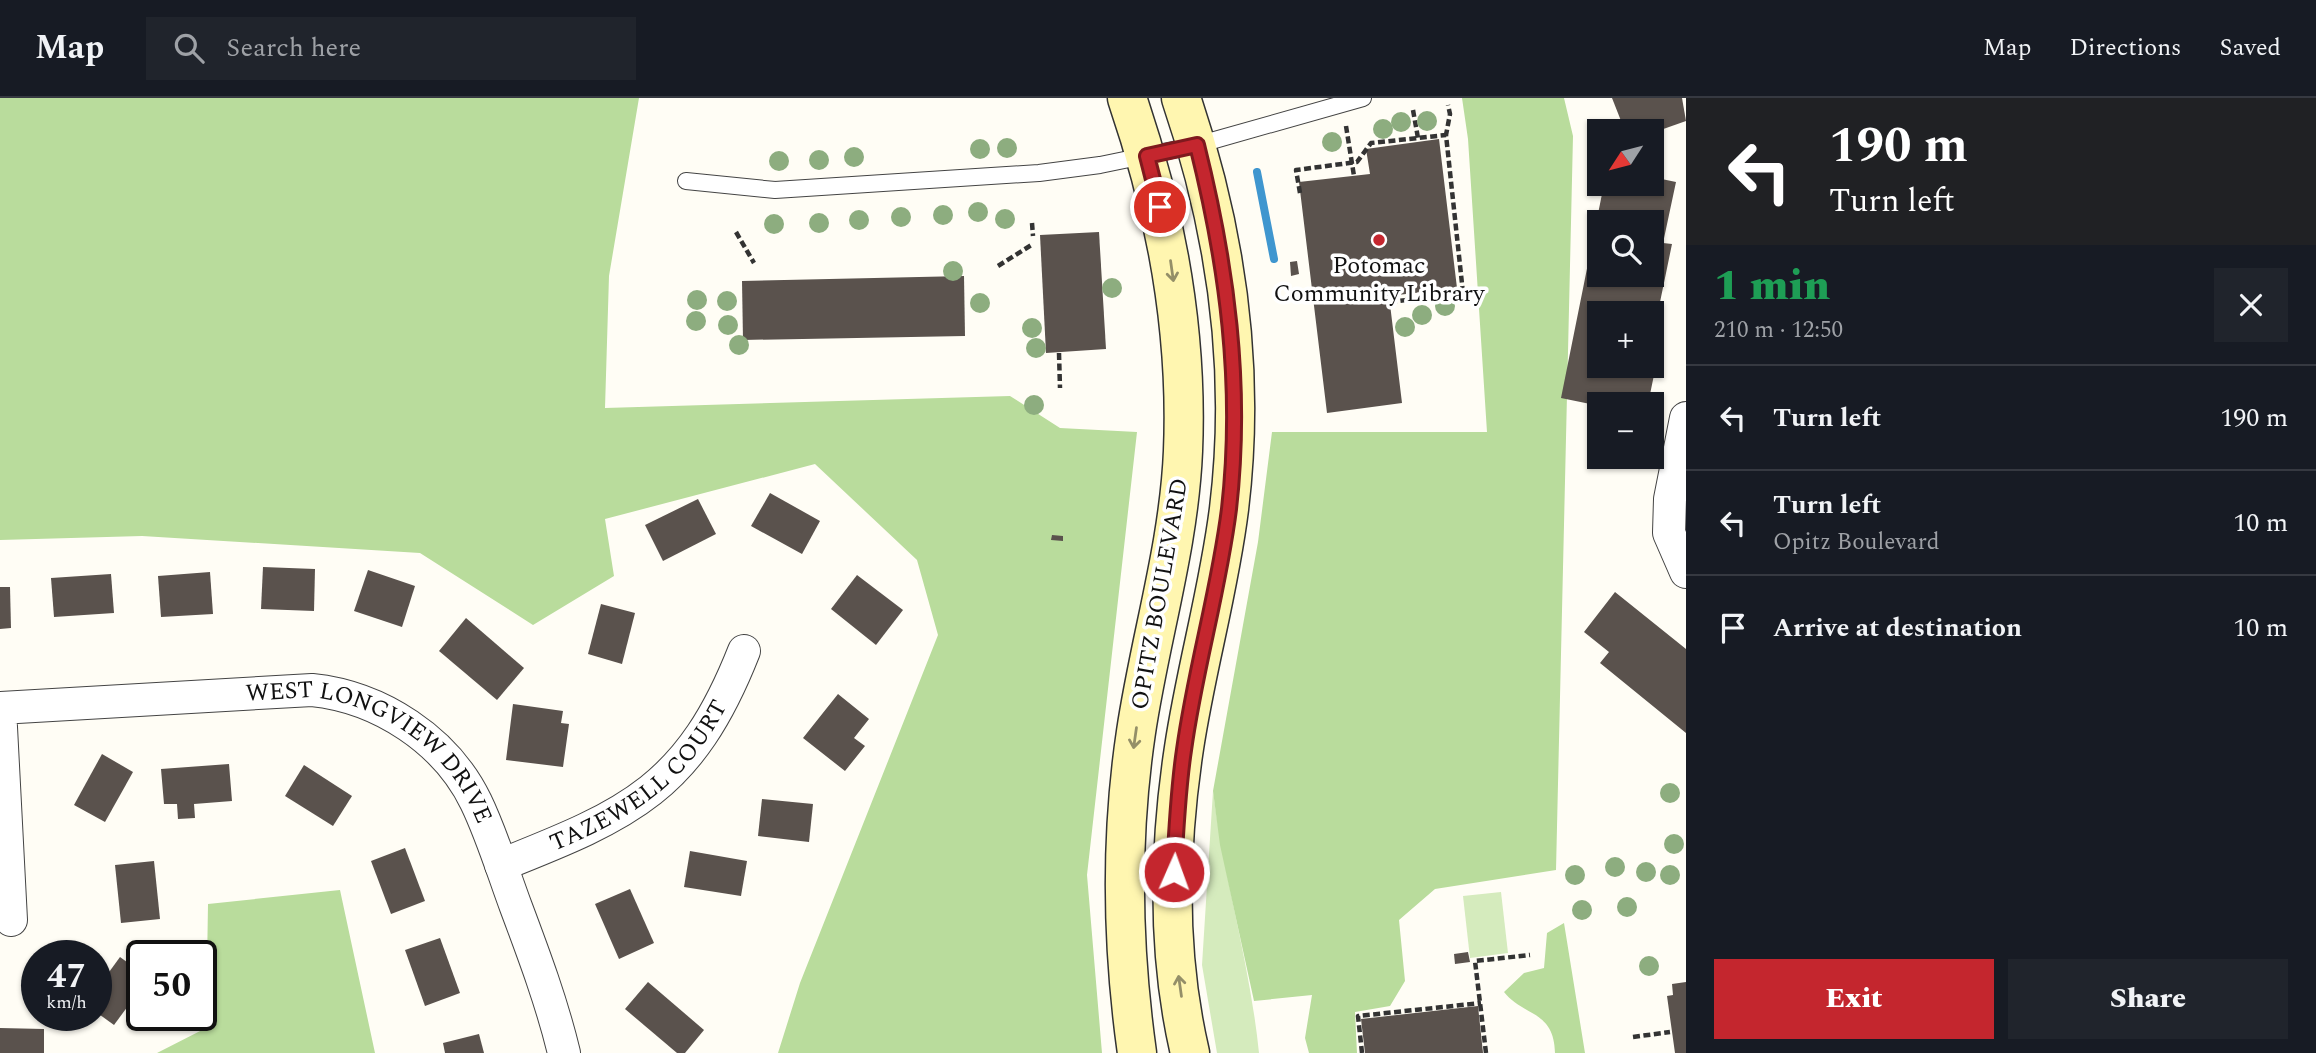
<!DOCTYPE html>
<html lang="en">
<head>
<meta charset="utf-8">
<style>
  :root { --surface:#171b24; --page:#20242c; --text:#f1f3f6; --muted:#9ea1a6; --line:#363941; --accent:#c4262e }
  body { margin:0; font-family:Spectral,serif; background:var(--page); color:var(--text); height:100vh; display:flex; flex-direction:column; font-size:26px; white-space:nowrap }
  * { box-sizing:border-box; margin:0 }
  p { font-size:23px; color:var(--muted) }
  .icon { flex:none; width:38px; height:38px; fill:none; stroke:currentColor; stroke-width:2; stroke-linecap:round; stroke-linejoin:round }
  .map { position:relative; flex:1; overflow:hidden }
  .panel { display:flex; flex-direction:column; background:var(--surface); width:630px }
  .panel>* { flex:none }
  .top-card { background:#202124; color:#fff; overflow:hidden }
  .needle { width:46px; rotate:234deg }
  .controls { position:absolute; left:1587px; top:21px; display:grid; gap:14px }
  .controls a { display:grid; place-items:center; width:77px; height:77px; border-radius:0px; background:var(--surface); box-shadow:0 2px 5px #0004; font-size:35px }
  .speed { position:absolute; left:21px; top:842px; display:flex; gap:14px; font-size:35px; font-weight:700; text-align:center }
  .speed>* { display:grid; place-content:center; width:91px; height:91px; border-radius:50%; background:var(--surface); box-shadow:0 2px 5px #0004; line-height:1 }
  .speed small { font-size:18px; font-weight:400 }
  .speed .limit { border:4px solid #111; border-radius:10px; background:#fff; color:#111 }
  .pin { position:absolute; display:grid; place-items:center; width:60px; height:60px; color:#fff; margin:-30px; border:4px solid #fff; border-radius:50%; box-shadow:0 2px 7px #0007 }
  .me { position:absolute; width:77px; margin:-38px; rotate:2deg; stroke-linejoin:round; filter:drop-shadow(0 0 5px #0008) }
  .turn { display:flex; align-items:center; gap:24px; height:147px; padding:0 28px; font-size:32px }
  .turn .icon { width:91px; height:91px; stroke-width:2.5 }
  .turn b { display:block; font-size:49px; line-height:60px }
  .round { display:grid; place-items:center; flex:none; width:74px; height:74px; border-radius:0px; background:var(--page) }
  .headline { display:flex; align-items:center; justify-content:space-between; height:119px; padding:0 28px }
  h1 { font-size:42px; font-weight:800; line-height:52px; color:#1e9e55 }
  .cta { display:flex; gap:14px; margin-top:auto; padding:14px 28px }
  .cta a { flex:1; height:80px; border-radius:0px; background:var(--accent); color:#fff; font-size:28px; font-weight:800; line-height:80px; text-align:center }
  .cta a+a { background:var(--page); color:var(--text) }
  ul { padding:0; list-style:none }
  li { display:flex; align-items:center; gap:21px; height:105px; padding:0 28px; border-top:2px solid var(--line) }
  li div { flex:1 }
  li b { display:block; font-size:26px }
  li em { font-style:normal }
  header { display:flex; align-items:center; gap:42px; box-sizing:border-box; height:98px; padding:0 35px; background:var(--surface); border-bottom:2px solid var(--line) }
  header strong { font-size:33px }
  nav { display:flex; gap:38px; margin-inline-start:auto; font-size:24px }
  .search { width:490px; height:63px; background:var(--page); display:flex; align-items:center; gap:18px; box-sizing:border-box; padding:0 24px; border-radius:0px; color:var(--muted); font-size:26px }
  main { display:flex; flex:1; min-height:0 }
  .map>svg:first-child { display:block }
</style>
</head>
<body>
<header>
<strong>Map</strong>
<div class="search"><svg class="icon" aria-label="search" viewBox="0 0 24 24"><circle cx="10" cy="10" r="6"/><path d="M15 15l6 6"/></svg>Search here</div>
<nav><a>Map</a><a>Directions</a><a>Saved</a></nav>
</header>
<main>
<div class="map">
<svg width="1686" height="955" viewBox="0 0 1686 955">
  <rect width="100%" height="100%" fill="#fffdf5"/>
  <!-- green -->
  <g fill="#d5ebbd">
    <path d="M1213,693c11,88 37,173 46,262h-42l-15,-88z"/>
    <path d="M1501,794l7,61 -38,5 -7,-62z"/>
  </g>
  <!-- forest -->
  <g fill="#b9dc9c">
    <path d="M0,0h639l-30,178 -4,132 405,-12 50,32 77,4 -50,443 15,178h-324l22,-70 138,-348 -21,-75 -102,-96 -210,55 9,57 -81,49 -113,-72 -278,-17 -142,4z"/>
    <path d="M1462,0h102l9,38 -17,734 -121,19 -36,31 6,61 -15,25 -35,6 2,41h-48l-4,-15 7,-43 -58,6 -34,-156 -7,-54 45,-249 14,-110h215l-19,-293z"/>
    <path d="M340,792l35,163h-218l49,-25 2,-124z"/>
    <path d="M1564,825l21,130h-30c-1,-43 -31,-36 -51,-61l20,-19 20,-5 3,-35z"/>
  </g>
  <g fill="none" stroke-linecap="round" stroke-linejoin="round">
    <!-- stream -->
    <path stroke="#3f96cf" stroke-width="8" d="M1257,74l17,87"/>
  </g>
  <!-- building -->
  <g fill="#5a524d" fill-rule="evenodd">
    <path d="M1612,0h70l4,23 -34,12 -27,-2z"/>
    <path d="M1439,41l18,149 -68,8 13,107 -75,10 -28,-231 71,-8 -4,-25z"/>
    <path d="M1652,79l24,5 -13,61 9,1 -19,92 -1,-23h-52v53h52v-27l9,2 -13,63 -48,2 -39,-8 43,-214h48zM1600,124h52v53h-52z"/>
    <path d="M1099,134l7,117 -60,4 -6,-118z"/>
    <path d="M1297,163l2,13 -8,2 -1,-14z"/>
    <path d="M964,178l1,60 -222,4 -1,-59z"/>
    <path d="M770,395l50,28 -18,33 -51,-28z"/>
    <path d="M698,401l18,35 -53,27 -18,-36z"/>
    <path d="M1052,437l11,1v5l-12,-1z"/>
    <path d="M263,469l52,2 -1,42 -53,-2z"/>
    <path d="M368,472l47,16 -13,41 -48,-16z"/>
    <path d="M210,474l3,42 -52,3 -3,-41z"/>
    <path d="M111,476l3,39 -60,4 -3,-39z"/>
    <path d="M857,477l46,35 -27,35 -45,-36z"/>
    <path d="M0,489h10l1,41 -11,1z"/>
    <path d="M1615,494l71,57v84l-86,-70 9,-11 -25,-20z"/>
    <path d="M601,506l34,9 -13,51 -34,-10z"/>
    <path d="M466,520l58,50 -27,32 -58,-49z"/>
    <path d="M838,596l31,25 -15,19 11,8 -20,25 -42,-33z"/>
    <path d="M513,606l50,7 -2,12 8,1 -6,43 -57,-7z"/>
    <path d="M102,656l31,18 -28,50 -31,-17z"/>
    <path d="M229,666l3,37 -38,3 1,14 -17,1 -1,-15h-13l-3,-35z"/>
    <path d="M304,667l48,31 -19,30 -48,-30z"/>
    <path d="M762,701l51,5 -4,38 -51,-6z"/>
    <path d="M405,750l20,53 -34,13 -20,-53z"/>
    <path d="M690,753l57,10 -6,35 -57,-9z"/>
    <path d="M154,763l6,58 -39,4 -6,-58z"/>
    <path d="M630,791l24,54 -35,16 -24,-55z"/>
    <path d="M440,840l20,55 -35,13 -20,-56z"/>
    <path d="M1468,854l2,10 -15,2 -1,-10z"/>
    <path d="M120,859l22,16v14l-28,38 -18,-13v-22z"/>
    <path d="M648,884l56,48 -19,23h-8l-52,-44z"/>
    <path d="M1686,884v71h-11l-8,-57 6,-1 -1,-11z"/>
    <path d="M1478,908l5,47h-118l-4,-34z"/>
    <path d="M0,930l44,1v24h-44z"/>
    <path d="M479,936l5,19h-39l-2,-10z"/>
  </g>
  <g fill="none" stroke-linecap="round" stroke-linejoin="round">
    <!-- lane casing -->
    <g stroke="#444" stroke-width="18">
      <path id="lane" d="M686,83l89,9 264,-17 61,-8 97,-20 166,-47"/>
    </g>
    <!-- street casing -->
    <g stroke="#444" stroke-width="34">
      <g id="street">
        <path d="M1686,320l-16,81 -1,34 17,39"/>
        <path id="s1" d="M501,767c129,-51 189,-77 243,-214"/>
        <path id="s2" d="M11,822l-11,-212 312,-18c68,7 134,50 164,112 16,33 27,70 40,105 18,48 36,96 48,146"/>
      </g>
    </g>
    <!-- secondary casing -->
    <g stroke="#333" stroke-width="41">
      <g id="secondary">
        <path d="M1127,0c39,114 61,232 56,353 -4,96 -33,187 -47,281 -16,107 -14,214 1,321"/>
        <path d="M1181,0c45,132 65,272 48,411 -10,81 -33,159 -45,239 -15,99 -17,207 6,305"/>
      </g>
    </g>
    <!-- path -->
    <g stroke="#333" stroke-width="4.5" stroke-dasharray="7 3.5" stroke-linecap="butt">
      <path d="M1413,12l5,28"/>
      <path d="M1346,28l8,50"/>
      <path d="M1300,95l-4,-23 61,-8 14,-19 75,-8"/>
      <path d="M1032,125l1,13"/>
      <path d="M736,134l18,31"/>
      <path d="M998,168l35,-22"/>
      <path d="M1390,204l73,-9 -17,-158 4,-21 -2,-9"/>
      <path d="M1059,255l1,35"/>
      <path d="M1633,939l37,-5"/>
      <path d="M1362,955l-4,-37 123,-13"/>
      <path d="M1486,955l-11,-92 55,-6"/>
    </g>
    <!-- lane -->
    <use href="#lane" stroke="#fff" stroke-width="16"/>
    <!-- street -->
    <use href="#street" stroke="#fff" stroke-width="32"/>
    <!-- secondary -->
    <use href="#secondary" stroke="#fff6b0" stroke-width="38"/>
  </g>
  <!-- trees -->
  <g fill="#8dad7f">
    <circle cx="1427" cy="23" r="10"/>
    <circle cx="1401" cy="24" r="10"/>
    <circle cx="1383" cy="31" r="10"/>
    <circle cx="1332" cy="44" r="10"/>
    <circle cx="1007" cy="50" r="10"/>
    <circle cx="980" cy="51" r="10"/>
    <circle cx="854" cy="59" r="10"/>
    <circle cx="819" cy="62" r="10"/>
    <circle cx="779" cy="63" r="10"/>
    <circle cx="978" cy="114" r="10"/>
    <circle cx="943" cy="117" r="10"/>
    <circle cx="901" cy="119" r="10"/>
    <circle cx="1005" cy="121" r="10"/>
    <circle cx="859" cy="122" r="10"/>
    <circle cx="819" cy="125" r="10"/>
    <circle cx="774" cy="126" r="10"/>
    <circle cx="953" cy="173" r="10"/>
    <circle cx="1112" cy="190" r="10"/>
    <circle cx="697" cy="202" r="10"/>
    <circle cx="727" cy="203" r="10"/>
    <circle cx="980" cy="205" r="10"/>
    <circle cx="1445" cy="208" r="10"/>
    <circle cx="1422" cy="217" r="10"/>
    <circle cx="696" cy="223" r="10"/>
    <circle cx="728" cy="227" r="10"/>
    <circle cx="1405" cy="229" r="10"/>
    <circle cx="1032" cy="230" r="10"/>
    <circle cx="739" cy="247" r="10"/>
    <circle cx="1036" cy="250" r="10"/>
    <circle cx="1034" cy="307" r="10"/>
    <circle cx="1670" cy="695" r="10"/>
    <circle cx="1674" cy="746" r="10"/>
    <circle cx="1615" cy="769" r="10"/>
    <circle cx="1646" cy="774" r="10"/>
    <circle cx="1575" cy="777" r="10"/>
    <circle cx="1670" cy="777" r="10"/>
    <circle cx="1627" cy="809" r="10"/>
    <circle cx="1582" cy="812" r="10"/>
    <circle cx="1649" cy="868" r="10"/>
  </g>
  <!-- one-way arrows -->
  <defs><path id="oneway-shaft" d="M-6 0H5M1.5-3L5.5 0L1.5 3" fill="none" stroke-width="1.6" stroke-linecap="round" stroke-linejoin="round" transform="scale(1.75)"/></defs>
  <g stroke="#948f68">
    <use href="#oneway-shaft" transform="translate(1172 173) rotate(82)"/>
    <use href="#oneway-shaft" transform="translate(1135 640) rotate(98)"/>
    <use href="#oneway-shaft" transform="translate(1180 888) rotate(-98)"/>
  </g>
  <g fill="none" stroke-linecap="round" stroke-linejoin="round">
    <!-- route casing -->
    <g stroke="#7f191e" stroke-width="18">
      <path id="route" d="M1160,109l-13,-51 50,-11c30,120 46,240 32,364 -10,81 -34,160 -45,241 -6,40 -8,81 -10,122"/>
    </g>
    <!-- route -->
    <use href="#route" stroke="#c4262e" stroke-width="12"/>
  </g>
  <!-- markers -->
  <circle fill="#c4262e" stroke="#fff" stroke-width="2.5" cx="1379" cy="142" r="7"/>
  <g text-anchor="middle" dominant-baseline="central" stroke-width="7" stroke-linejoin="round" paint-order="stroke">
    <!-- poi labels -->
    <g font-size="24" fill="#111" stroke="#fff">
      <text x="1379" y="168">Potomac<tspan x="1379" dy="28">Community Library</tspan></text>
    </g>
    <!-- street labels -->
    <g font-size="24" fill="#111" stroke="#fff">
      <text transform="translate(1160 496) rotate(-80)">OPITZ BOULEVARD</text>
      <text stroke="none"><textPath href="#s2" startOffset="606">WEST LONGVIEW DRIVE</textPath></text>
      <text stroke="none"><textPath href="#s1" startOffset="168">TAZEWELL COURT</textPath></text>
    </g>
  </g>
</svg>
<div class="controls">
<a><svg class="needle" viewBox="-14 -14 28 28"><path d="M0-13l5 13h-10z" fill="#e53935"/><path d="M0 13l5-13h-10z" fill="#9ea1a6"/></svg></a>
<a><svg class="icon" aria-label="search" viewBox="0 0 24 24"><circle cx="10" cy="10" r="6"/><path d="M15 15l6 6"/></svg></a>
<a>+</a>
<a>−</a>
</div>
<div class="speed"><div>47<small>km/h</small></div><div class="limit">50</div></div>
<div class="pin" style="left:1160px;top:109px;background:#d93025"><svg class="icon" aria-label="arrive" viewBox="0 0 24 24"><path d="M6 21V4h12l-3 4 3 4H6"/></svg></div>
<svg class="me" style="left:1174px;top:774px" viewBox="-20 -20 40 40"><circle r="17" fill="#c4262e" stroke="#fff" stroke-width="3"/><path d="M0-11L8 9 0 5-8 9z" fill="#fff"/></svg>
</div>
<section class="panel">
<div class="top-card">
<div class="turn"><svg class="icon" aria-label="left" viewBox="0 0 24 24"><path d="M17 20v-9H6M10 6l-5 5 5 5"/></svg><div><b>190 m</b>Turn left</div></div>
</div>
<div class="headline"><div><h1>1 min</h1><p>210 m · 12:50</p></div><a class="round"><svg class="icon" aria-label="close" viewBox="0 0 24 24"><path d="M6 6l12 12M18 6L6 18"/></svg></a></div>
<ul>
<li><svg class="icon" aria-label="left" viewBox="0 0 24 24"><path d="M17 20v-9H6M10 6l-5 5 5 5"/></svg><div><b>Turn left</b></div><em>190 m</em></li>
<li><svg class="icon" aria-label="left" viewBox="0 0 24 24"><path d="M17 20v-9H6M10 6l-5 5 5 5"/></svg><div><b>Turn left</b><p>Opitz Boulevard</p></div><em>10 m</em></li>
<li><svg class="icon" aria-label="arrive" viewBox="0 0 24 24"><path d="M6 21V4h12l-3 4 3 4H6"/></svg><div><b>Arrive at destination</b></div><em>10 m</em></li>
</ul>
<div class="cta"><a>Exit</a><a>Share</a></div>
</section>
</main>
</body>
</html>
